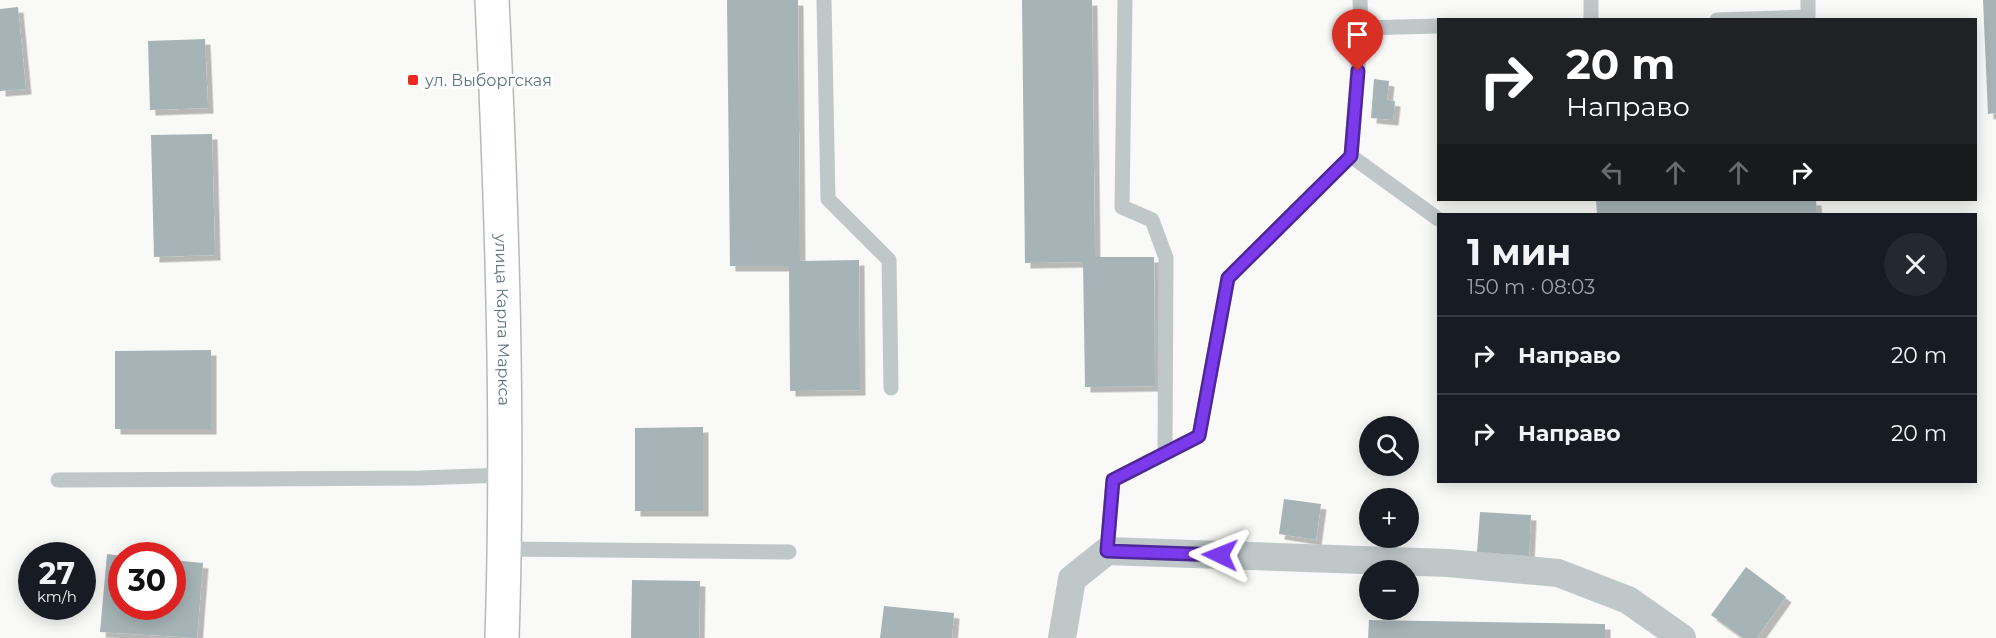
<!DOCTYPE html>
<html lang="ru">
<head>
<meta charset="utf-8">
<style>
  :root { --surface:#171b24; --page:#242831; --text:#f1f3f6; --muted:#9ea1a6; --line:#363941 }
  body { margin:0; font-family:Montserrat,sans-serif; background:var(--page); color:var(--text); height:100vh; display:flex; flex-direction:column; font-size:22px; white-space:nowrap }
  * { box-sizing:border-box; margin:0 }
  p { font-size:20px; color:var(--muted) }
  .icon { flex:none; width:33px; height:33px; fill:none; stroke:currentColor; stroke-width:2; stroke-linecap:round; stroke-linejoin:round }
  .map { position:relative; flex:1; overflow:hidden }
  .sheet { position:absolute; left:1437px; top:213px; width:540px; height:270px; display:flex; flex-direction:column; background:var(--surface); border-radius:0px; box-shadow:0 3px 15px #0003 }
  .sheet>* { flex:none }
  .banner { position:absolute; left:1437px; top:18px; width:540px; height:183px; border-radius:0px; box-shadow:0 3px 15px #0003; background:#202124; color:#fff; overflow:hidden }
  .buttons { position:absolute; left:1359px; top:416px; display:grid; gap:12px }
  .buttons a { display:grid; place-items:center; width:60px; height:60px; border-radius:50%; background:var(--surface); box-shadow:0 3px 15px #0003; font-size:30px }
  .speed { position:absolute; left:18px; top:542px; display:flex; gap:12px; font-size:30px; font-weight:700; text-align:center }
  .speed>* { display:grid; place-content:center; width:78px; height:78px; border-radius:50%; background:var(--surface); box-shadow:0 3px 15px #0003; line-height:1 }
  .speed small { font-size:15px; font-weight:400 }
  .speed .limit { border:9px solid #d22; background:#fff; color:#111 }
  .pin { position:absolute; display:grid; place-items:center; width:51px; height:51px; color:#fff; margin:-62px -26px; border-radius:50% 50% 50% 0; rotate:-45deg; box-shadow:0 0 6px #0007 }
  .pin .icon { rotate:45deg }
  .me { position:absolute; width:66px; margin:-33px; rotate:272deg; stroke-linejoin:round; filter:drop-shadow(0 0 4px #0008) }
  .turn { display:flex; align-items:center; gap:21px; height:126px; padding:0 30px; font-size:27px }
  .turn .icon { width:78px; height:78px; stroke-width:2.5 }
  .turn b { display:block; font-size:42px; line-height:51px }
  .lanes { display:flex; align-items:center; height:57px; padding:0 30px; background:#0003; justify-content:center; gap:30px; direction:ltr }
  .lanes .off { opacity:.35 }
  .round { display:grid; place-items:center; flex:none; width:63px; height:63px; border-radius:32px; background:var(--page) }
  .overview { display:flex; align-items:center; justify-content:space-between; height:102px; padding:0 30px }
  h1 { font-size:36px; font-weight:700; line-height:45px }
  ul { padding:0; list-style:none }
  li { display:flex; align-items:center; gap:18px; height:78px; padding:0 30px; border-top:2px solid var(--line) }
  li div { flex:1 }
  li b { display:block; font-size:22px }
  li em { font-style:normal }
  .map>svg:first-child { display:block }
</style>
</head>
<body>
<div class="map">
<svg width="1996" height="638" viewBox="0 0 1996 638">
  <defs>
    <filter id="shadow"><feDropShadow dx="5.5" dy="5.5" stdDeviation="0" flood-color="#0004"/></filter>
  </defs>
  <rect width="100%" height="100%" fill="#f9f9f7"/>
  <!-- building -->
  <g fill="#a6b4b7" filter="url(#shadow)">
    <path d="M727,0h71l2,261 59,-1 1,130 -70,1 -1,-125h-59z"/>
    <path d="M1022,0h70l3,257h59l1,129 -70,1 -2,-125 -58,1z"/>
    <path d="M1983,0h13v113l-8,1z"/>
    <path d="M18,7l8,82 -26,2v-82z"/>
    <path d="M205,39l3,69 -58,2 -2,-69z"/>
    <path d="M1374,79l15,2 -2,19 8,1 -2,19 -22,-2z"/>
    <path d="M212,134l3,121 -61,2 -3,-122z"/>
    <path d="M1596,200h220l1,14h-220z"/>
    <path d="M211,350v79h-96v-78z"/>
    <path d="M703,427v84h-68v-83z"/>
    <path d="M1284,499l37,5 -5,36 -37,-6z"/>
    <path d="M1480,512l51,3 -2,41 -52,-4z"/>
    <path d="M107,554l15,2v50h50v-46l31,3 -6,75 -97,-6z"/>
    <path d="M1746,567l40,30 -29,41h-14l-32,-23z"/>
    <path d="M632,580l68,1 -1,57h-68z"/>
    <path d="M884,606l70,7 -2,25h-72z"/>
    <path d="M1369,620l236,4v14h-237z"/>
  </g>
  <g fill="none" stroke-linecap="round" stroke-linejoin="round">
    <!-- highway casing -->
    <g stroke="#b3babc" stroke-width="36">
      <g id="highway">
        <path id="s1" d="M492,0c10,213 17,425 10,638"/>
      </g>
    </g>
    <!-- lane -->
    <g stroke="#bfc7c9" stroke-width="15">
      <path d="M824,0l4,199 61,61 2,128"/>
      <path d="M1125,0l-3,207 30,13 14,38 -1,195"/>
      <path d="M1360,0l1,28 77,-2"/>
      <path d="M1591,0v20"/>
      <path d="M1717,20l91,-3v-17"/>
      <path d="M1351,156l87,63"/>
      <path d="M58,480l362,-2 85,-3"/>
      <path d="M505,549l284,3"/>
      <path d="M1107,551l6,-71 86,-44 29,-158 123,-122 10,-128"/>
    </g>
    <!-- street -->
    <path stroke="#bfc7c9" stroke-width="28" d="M1062,638l10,-59 35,-28 341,12 110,10 70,27 54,38"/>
    <!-- highway -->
    <use href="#highway" stroke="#fff" stroke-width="33"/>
  </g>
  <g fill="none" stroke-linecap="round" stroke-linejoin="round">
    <!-- route casing -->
    <g stroke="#51269a" stroke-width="15">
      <path id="route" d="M1220,555l-113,-4 6,-71 86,-44 29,-158 123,-122 7,-85"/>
    </g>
    <!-- route -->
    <use href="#route" stroke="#7c3aed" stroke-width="10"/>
  </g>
  <!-- markers -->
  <rect fill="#ee2922" stroke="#fff" stroke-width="2" x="407" y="74" width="12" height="12" rx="3"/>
  <g text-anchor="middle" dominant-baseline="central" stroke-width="6" stroke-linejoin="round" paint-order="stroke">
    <!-- poi labels -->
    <g font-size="16" fill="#5e767e" stroke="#fff" text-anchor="start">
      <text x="425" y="80">ул. Выборгская</text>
    </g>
    <!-- street labels -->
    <g font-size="16" fill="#5e767e" stroke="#fff">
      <text stroke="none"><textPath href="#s1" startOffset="320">улица Карла Маркса</textPath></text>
    </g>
  </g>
</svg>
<div class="buttons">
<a><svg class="icon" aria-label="search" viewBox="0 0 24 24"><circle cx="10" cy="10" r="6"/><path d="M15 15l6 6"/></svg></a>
<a>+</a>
<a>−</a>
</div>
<div class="speed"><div>27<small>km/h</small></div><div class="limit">30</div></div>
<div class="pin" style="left:1358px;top:71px;background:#d93025"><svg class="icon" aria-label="arrive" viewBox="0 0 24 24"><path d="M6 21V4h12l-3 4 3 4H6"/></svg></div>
<svg class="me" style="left:1220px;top:555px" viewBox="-20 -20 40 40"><path d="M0-17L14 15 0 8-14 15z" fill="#7c3aed" stroke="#fff" stroke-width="4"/></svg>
<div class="banner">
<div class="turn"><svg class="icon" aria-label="right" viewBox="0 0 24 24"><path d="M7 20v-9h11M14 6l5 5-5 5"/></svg><div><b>20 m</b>Направо</div></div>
<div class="lanes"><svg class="icon off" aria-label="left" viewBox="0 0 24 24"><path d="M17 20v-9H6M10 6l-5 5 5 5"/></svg><svg class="icon off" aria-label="ahead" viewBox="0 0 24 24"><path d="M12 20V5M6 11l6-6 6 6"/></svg><svg class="icon off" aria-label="ahead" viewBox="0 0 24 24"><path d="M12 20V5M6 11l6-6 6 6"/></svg><svg class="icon" aria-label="right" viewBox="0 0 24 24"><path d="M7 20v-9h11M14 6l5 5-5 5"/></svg></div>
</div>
<section class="sheet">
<div class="overview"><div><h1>1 мин</h1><p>150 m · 08:03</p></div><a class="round"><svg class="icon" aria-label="close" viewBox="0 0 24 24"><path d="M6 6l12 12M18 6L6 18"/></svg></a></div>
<ul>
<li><svg class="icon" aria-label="right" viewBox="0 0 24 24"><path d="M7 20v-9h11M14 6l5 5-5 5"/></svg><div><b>Направо</b></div><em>20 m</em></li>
<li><svg class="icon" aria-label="right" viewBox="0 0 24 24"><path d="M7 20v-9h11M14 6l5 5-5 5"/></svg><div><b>Направо</b></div><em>20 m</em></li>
</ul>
</section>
</div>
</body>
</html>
